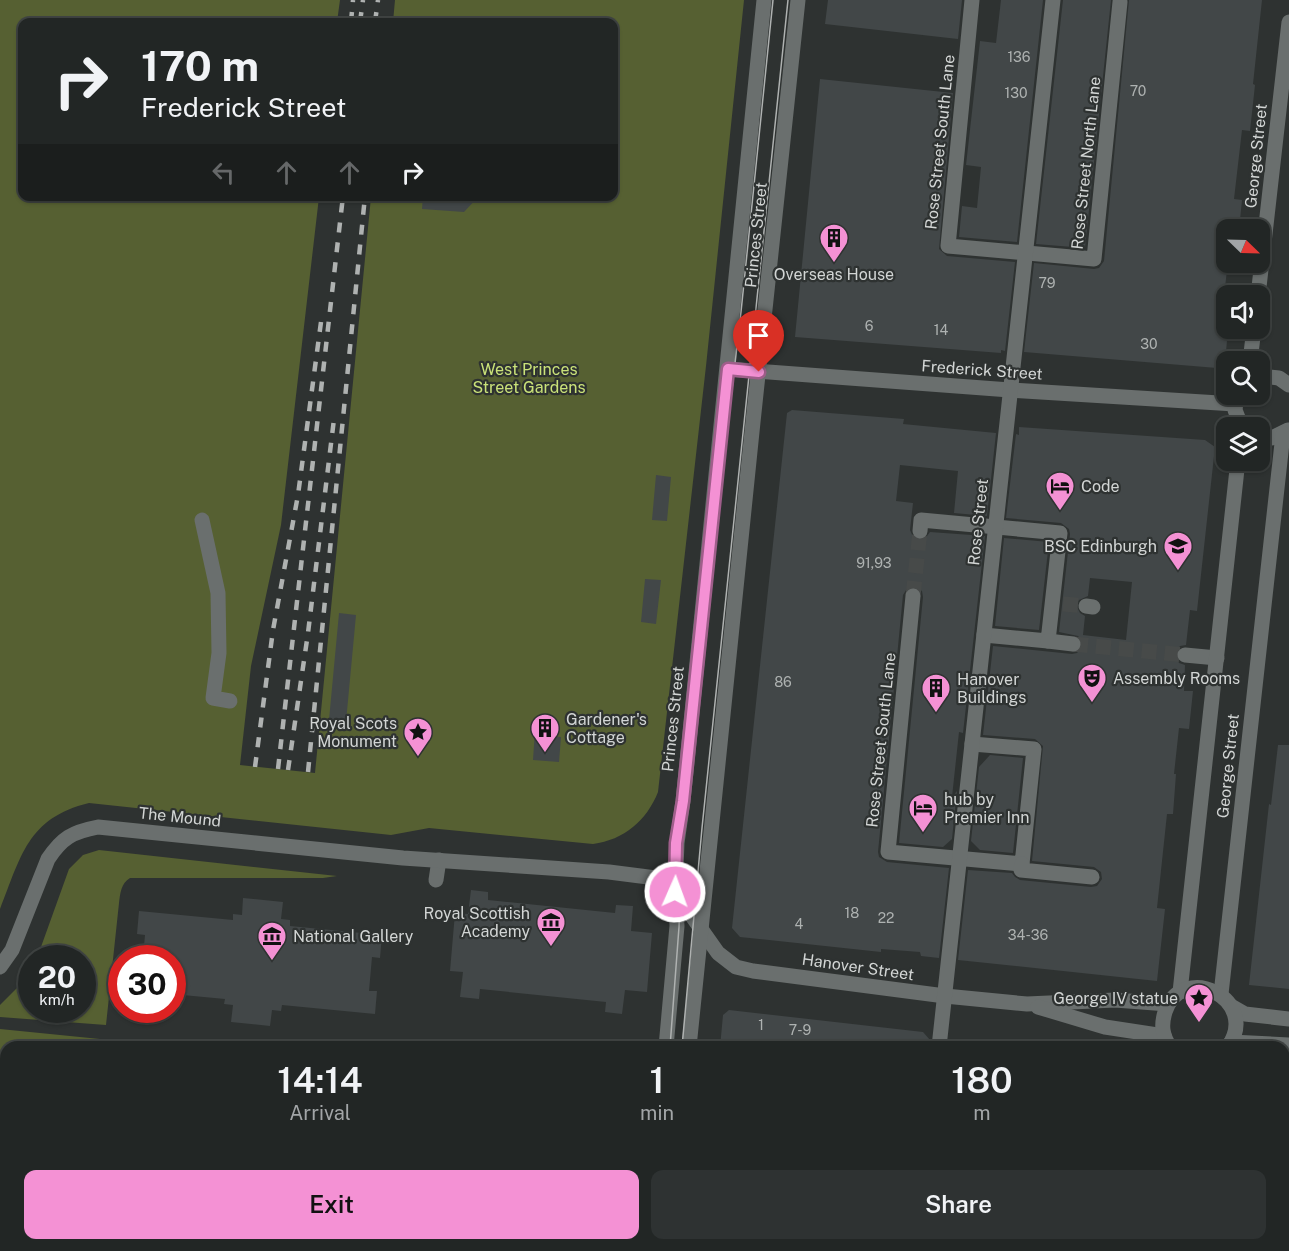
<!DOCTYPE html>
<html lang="en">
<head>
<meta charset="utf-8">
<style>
  :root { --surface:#222625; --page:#2e3232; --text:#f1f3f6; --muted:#a2a5a7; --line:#3f4342; --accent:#f491d4 }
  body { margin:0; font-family:"Public Sans",sans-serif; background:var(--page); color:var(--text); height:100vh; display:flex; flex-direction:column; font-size:22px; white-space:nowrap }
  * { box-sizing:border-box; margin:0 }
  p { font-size:20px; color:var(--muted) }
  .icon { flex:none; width:33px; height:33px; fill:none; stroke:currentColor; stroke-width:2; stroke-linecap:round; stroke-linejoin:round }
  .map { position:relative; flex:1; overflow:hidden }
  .drawer { position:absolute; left:0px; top:1041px; width:1290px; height:210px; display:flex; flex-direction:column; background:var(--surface); border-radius:18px 18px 0 0; box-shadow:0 2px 4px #0004,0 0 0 2px var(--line) }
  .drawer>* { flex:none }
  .guide { position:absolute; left:18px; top:18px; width:600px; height:183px; border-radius:12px; box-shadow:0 2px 4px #0004,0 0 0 2px var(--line); background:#222625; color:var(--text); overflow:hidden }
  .needle { width:39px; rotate:113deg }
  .buttons { position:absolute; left:1216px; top:219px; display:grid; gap:12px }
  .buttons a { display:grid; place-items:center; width:54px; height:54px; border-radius:12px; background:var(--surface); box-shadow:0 2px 4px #0004,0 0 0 2px var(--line); font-size:30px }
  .speed { position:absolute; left:18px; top:945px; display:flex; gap:12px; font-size:30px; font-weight:700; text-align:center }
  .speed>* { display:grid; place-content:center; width:78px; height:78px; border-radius:50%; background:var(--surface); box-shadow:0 2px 4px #0004,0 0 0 2px var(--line); line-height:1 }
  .speed small { font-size:15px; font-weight:400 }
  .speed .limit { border:9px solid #d22; background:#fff; color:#111 }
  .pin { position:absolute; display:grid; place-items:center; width:51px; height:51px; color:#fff; margin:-62px -26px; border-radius:50% 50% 50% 0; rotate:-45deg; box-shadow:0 0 6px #0007 }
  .pin .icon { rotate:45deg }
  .me { position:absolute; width:66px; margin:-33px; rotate:2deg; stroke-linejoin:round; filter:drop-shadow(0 0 4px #0008) }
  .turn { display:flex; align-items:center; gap:21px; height:126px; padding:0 24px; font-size:27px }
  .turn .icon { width:78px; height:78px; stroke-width:2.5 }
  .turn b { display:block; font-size:42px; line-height:51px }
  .lanes { display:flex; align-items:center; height:57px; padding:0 24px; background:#0003; justify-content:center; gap:30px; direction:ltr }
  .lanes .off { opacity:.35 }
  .eta { display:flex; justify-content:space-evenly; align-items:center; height:102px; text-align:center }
  .eta b { font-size:36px; font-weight:600; line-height:42px }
  .primary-button { display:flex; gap:12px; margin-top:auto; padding:12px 24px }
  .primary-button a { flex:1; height:69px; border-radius:12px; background:var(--accent); color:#111; font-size:24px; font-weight:600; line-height:69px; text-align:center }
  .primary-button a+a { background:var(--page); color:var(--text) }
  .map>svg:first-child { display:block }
</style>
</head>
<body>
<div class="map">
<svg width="1289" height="1251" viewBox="0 0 1289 1251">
  <rect width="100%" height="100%" fill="#2e3231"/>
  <!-- green -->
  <g fill="#566032">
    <path d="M0,0h340l-3,22h-315v174l297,1 -38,328 -30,141 -11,99 75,8 56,-576 243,-1v-174h-221l2,-22h349l-38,366 -48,426c-11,28 -34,48 -65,52l-164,-16 -38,7 -302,-32c-62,15 -68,54 -89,106z"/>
    <path d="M99,850l238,26 -14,2h-193c-9,5 -10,16 -11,25l-13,122 -106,-8v-12l23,-23 8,-12 1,40h50v-52h-45l32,-89 14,-14z"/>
    <path d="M0,1029l180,18h-174v198h160l-2,6h-164z"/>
    <path d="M288,1245h321v6h-320z"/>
  </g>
  <!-- building -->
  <g fill="#424748" fill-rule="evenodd">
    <path d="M828,0h134l-4,39 -133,-15z"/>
    <path d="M1001,0h42l-26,242 -58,-5 3,-31 15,2 4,-41 -15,-2 14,-124 16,2z"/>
    <path d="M1063,0h48l-26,248 -49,-4z"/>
    <path d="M1129,0h133l-9,84 2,1 -5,46 -8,-1 -8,69 8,1 -3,30h-12l1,32 -8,67 8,1 -3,32 -8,6 -193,-16 10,-89 60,6 5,-1 5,-7z"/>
    <path d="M820,79l133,14 -14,156 8,7 68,6 -10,89 -4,-1v3l-206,-16z"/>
    <path d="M423,196h56l-15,16 -42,-3z"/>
    <path d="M792,410l112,9 -1,5 93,9 -9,83 -33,-3 4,-42 -58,-6 -4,36 17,2 -3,27 4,9 10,1 6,-8 55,4 -22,197 -4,-1 -7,65 5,-6 -5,48 -9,8 -44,-4 24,-246 -1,-6 -7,-5 -7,1 -5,8 -25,257 1,5 8,5 62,6 -10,90 -18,-2 -1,-4 -39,-3v3l-141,-15 -8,-9 55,-515z"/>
    <path d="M1019,427l186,13 10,7 -18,164 -7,-1 -4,35 -6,1 -5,8 4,9 6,2 -1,26h9l-4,38 -10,-1 -5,46h2l-3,40h-6l-10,94 8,1 -8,72 -199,-21 10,-90 44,3 3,4 5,3 71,7 6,-1 5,-7 -1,-7 -7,-5 -62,-6 11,-115 -8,-7 -52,-4 10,-89 79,8 5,-1 6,-7 -1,-5 -4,-5 -19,-4 11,-98 -1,-5 -8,-6 -55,-5 10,-84 3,1zM1090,578l42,4 -6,58 -43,-5 2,-19 -5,-3 -4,-8 3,-5 9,-4z"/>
    <path d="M656,475l15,2 -4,44 -15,-1z"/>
    <path d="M1004,538l45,4 -10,88 -44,-4z"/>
    <path d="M645,579l16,1 -5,44 -15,-2z"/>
    <path d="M339,613l17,2 -10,107 -17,-2z"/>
    <path d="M535,730l15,1v5l11,1 -2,25 -26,-2z"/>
    <path d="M1278,745h11v244l-40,-4 20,-181 2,1z"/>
    <path d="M990,755l33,3 -10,95 -33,-3 -9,-9 8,-74z"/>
    <path d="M471,890l17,2v8l127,13 1,-8 17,1 -2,25 21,2 -5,59 -22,-2 -3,24 -17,-2 1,-10 -126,-13 -1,10 -19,-2 3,-25 -13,-1 5,-58 13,1z"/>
    <path d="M243,898l40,4 -2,17 9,1v6l92,9 -2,23 -8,-1 -3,34h8l-2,23 -93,-9 -1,6 -9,-1 -2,16 -39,-4 2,-17 -9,-1 1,-5 -53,-5v-36h-29l2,-23 -8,-1 2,-23 94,9v-6l9,1z"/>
    <path d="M729,1010l194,22 7,8 -1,7h-209l3,-32z"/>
  </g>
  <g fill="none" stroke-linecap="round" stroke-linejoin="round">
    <!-- minor-tunnel -->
    <g stroke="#474a49" stroke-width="15" stroke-dasharray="15 8" stroke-linecap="butt">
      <path d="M913,596l7,-65"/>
      <path d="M1063,604l23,2"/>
      <path d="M1073,644l112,11"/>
    </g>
    <!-- minor -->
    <g stroke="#6a6f6e" stroke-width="15">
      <path d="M972,0l-24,246 146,13 26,-257"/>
      <path d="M1258,296l31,-274"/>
      <path d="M1250,362l4,-34"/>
      <path d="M728,369l282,21 225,14"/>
      <path d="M1260,376l19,2 10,7"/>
      <path d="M1237,394l-2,16 7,18"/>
      <path d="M1260,438h12l16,-8"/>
      <path d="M202,520l16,73 1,60 -6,45 17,3"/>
      <path d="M920,531l1,-11 139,13 -12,108 -64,-6"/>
      <path d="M913,596l-25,256 134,12 12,-115 -62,-5"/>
      <path d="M1086,606l7,1"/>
      <path d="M1048,641l25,3"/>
      <path d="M1185,655l32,3"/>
      <path d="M1022,864l-1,6 71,7"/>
      <path d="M436,880l3,-20"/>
      <path d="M0,967l12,-17 36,-91c14,-21 24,-27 50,-32l305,31 206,14 47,6 13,7 6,7 43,61 18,14 17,4 192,25 82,8 88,-4 53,4"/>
      <path d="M1180,992l58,-532"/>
      <path d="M1221,994l62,-560"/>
      <path d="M1231,1006l14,8 44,5"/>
      <path d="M1038,1007l67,20 59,9"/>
      <path d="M1231,1042l58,3"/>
      <path d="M666,1047l11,-121 -2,-34 2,-49 6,-42 81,-801"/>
      <path d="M689,1047l64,-625 45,-422"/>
      <path d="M939,1047l114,-1047"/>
      <path d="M1170,1047c-8,-12 -9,-22 -5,-35 17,-51 96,-13 63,35"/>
      <path d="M644,1251l1,-6"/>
      <path d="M664,1251v-6"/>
      <path d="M844,1251l1,-6"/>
      <path d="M917,1251l1,-6"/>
      <path d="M983,1251l1,-6"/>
      <path d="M1150,1251l1,-6"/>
      <path d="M1197,1251v-6"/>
    </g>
    <!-- tram -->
    <g stroke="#afb2b1" stroke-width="1.5">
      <path d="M670,1047l9,-120 3,-84 25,-240 34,-291 32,-312"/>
      <path d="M682,1047l20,-219 86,-828"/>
      <path d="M649,1251v-6"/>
      <path d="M661,1251v-6"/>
    </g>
    <!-- rail -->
    <g stroke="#afb2b1" stroke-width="4.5" stroke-dasharray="10 10" stroke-linecap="butt">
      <path d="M351,22l2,-22"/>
      <path d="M360,22l3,-22"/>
      <path d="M375,22l3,-22"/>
      <path d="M255,767l18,-137 25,-135 23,-173"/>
      <path d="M278,769l65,-573"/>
      <path d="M288,770l20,-137 26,-214"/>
      <path d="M308,772l57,-576"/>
      <path d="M274,1245l1,6"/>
      <path d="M199,1251l1,-6"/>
      <path d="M217,1251l1,-6"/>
      <path d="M229,1251v-6"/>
      <path d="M239,1251v-6"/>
      <path d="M254,1251l1,-6"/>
      <path d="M264,1251l1,-6"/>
    </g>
  </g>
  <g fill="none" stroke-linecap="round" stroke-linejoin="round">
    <!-- route casing -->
    <g stroke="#9f5e8a" stroke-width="15">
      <path id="route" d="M675,892l1,-49 7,-42 45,-432 31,3"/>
    </g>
    <!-- route -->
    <use href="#route" stroke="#f491d4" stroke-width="10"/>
  </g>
  <!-- icons -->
  <defs>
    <g id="building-pin" transform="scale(1.5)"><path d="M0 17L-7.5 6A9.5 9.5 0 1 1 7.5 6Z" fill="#f491d4" stroke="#2e3231"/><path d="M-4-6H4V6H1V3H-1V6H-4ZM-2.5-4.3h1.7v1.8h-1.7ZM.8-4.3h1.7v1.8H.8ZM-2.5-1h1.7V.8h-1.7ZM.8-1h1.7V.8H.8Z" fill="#111"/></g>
    <g id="hotel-pin" transform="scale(1.5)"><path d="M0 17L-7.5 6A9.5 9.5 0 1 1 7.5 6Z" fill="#f491d4" stroke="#2e3231"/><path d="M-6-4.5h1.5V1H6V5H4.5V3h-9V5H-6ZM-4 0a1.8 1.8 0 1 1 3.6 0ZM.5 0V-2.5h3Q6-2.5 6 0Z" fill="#111"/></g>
    <g id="school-pin" transform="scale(1.5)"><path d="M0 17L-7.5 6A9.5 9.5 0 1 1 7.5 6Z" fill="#f491d4" stroke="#2e3231"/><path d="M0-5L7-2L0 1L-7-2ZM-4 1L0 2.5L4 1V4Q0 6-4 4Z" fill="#111"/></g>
    <g id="theatre-pin" transform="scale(1.5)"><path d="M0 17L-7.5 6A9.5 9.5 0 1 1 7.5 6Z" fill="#f491d4" stroke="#2e3231"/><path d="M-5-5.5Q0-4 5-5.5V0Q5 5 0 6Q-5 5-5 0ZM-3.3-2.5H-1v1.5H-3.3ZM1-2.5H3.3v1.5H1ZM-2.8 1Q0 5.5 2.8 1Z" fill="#111"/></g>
    <g id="sight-pin" transform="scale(1.5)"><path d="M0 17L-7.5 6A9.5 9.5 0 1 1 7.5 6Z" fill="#f491d4" stroke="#2e3231"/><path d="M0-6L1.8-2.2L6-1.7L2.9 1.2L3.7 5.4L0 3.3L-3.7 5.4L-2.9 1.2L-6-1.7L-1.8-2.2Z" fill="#111"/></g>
    <g id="museum-pin" transform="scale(1.5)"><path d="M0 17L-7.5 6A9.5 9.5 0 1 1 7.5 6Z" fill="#f491d4" stroke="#2e3231"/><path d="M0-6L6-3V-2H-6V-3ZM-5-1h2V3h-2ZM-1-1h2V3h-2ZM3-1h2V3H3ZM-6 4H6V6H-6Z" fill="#111"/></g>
  </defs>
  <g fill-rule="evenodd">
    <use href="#building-pin" x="834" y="238"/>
    <use href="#hotel-pin" x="1060" y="486"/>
    <use href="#school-pin" x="1178" y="546"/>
    <use href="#theatre-pin" x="1092" y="678"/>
    <use href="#building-pin" x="936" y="688"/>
    <use href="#building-pin" x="545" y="728"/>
    <use href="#sight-pin" x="418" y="732"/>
    <use href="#hotel-pin" x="923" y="808"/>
    <use href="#museum-pin" x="551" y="922"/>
    <use href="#museum-pin" x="272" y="936"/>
    <use href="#sight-pin" x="1199" y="998"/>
  </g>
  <g text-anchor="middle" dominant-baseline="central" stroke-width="4.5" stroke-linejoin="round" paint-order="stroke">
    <!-- number labels -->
    <g font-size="14" fill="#aeb2b1">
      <text x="1019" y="57">136</text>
      <text x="1138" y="91">70</text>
      <text x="1016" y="93">130</text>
      <text x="1047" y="283">79</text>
      <text x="869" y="326">6</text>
      <text x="941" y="330">14</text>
      <text x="1149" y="344">30</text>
      <text x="874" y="563">91,93</text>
      <text x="783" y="682">86</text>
      <text x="852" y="913">18</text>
      <text x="886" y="918">22</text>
      <text x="799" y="924">4</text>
      <text x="1028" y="935">34-36</text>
      <text x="761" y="1025">1</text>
      <text x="800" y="1030">7-9</text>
    </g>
    <!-- street labels -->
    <g font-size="16" fill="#d2d5d4" stroke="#2e3231">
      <text transform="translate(940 142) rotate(-84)">Rose Street South Lane</text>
      <text transform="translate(1256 156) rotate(-84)">George Street</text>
      <text transform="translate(1086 163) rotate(-84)">Rose Street North Lane</text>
      <text transform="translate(756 235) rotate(-84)">Princes Street</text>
      <text transform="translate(982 370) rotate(4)">Frederick Street</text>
      <text transform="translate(978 522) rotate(-84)">Rose Street</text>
      <text transform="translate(673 719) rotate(-84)">Princes Street</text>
      <text transform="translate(881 740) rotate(-84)">Rose Street South Lane</text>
      <text transform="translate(1228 766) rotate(-84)">George Street</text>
      <text transform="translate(180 817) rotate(6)">The Mound</text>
      <text transform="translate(858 967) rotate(8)">Hanover Street</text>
    </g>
    <!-- poi labels -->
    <g font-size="16" fill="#d2d5d4" stroke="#2e3231" text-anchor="start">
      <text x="834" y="274" text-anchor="middle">Overseas House</text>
      <text x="1081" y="486">Code</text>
      <text x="1157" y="546" text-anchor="end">BSC Edinburgh</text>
      <text x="1113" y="678">Assembly Rooms</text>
      <text x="957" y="679">Hanover<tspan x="957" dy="18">Buildings</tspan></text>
      <text x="566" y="719">Gardener's<tspan x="566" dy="18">Cottage</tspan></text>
      <text x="397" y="723" text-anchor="end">Royal Scots<tspan x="397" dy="18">Monument</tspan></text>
      <text x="944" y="799">hub by<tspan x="944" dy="18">Premier Inn</tspan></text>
      <text x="530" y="913" text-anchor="end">Royal Scottish<tspan x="530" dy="18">Academy</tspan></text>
      <text x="293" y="936">National Gallery</text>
      <text x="1178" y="998" text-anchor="end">George IV statue</text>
    </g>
    <!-- park labels -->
    <g font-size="16" fill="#cae279" stroke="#2e3231">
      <text x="529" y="369">West Princes<tspan x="529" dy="18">Street Gardens</tspan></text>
    </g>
  </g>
</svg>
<div class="buttons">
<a><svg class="needle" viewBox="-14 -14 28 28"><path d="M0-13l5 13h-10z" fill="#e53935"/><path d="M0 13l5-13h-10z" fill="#a2a5a7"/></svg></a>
<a><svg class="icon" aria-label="sound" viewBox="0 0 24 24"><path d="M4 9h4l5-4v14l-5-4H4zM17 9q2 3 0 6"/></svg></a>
<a><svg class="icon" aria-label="search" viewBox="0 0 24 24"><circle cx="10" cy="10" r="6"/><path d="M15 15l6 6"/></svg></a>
<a><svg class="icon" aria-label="layers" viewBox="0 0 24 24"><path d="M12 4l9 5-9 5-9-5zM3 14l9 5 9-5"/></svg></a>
</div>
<div class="speed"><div>20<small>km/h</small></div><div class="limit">30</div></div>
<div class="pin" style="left:759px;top:372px;background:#d93025"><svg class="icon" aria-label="arrive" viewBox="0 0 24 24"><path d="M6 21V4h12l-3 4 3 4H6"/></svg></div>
<svg class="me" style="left:675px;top:892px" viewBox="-20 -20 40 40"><circle r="17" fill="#f491d4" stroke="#fff" stroke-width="3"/><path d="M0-11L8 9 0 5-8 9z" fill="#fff"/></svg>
<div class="guide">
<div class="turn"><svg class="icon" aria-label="right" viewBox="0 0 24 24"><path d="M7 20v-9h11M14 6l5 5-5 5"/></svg><div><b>170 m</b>Frederick Street</div></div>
<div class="lanes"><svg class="icon off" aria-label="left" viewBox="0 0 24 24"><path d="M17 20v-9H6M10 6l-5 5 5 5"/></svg><svg class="icon off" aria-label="ahead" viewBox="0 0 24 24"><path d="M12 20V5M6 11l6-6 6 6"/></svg><svg class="icon off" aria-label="ahead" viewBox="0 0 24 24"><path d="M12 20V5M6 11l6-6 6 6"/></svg><svg class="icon" aria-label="right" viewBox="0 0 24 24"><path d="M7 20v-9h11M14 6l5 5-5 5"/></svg></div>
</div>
<section class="drawer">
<div class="eta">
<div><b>14:14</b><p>Arrival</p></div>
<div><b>1</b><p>min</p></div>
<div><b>180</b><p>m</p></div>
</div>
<div class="primary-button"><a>Exit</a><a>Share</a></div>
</section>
</div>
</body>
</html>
